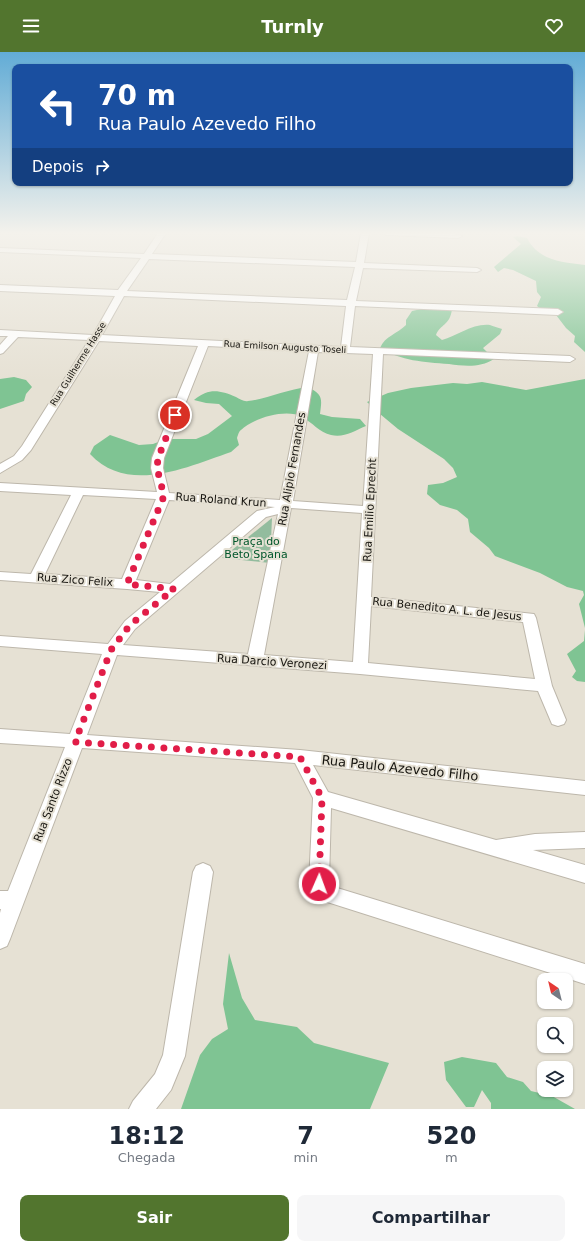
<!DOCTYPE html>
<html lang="pt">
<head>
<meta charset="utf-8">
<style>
  :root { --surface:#fff; --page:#f6f6f7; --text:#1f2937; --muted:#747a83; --accent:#52752e }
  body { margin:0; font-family:"DejaVu Sans",sans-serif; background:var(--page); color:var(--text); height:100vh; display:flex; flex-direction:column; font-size:15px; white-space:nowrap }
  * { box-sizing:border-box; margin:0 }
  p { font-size:13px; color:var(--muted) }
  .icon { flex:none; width:22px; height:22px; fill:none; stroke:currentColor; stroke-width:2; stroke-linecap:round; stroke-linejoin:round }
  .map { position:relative; height:1057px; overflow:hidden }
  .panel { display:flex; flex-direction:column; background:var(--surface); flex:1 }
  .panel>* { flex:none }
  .banner { position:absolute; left:12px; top:12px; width:561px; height:122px; border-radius:8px; box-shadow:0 1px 3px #0004; background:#1a4fa0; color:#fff; overflow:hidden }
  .needle { width:26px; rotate:325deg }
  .tools { position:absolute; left:537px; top:921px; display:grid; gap:8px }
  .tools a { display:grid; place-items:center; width:36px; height:36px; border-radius:8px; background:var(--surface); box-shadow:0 1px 3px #0004; font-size:20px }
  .pin { position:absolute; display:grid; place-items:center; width:34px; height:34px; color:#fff; margin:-17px; border:2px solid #fff; border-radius:50%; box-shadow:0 1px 4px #0007 }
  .me { position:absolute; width:44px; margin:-22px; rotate:2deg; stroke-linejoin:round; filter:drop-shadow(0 0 3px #0008) }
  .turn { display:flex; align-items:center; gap:14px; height:84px; padding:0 20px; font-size:18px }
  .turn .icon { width:52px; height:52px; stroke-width:2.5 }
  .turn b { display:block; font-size:28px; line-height:34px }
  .then { display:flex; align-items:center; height:38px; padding:0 20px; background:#0003; gap:8px; font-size:15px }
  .eta { display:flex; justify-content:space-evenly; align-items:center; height:68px; text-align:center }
  .eta b { font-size:24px; font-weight:600; line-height:28px }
  .action { display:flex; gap:8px; margin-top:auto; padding:8px 20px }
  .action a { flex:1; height:46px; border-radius:8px; background:var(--accent); color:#fff; font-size:16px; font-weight:600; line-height:46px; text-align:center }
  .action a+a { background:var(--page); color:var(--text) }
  header { display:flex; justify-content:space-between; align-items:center; height:52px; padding:0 20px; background:var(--accent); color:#fff; font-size:18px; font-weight:600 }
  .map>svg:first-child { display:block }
</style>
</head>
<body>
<header><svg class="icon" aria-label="menu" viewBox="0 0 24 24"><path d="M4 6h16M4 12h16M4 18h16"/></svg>Turnly<svg class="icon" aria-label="heart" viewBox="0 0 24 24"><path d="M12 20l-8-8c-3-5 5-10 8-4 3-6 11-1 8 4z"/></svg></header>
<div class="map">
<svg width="585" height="1057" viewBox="0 0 585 1057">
  <rect width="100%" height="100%" fill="#e6e1d4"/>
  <!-- green -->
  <path fill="#93bc9e" d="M272,466l-2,45 -48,-5z"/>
  <!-- forest -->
  <g fill="#7fc493">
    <path d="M517,184l10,2c12,23 35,24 58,27v87l-11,-10 1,-6 -9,-8 -13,-17 -5,-2h-7l-4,-3 4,-9 -4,-5 -1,-11 -23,-11 -9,-2 -6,4 -4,-5 27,-23 -8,-7z"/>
    <path d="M431,255l21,2c-2,17 -12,15 -16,26l6,5c15,-4 31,-17 48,-15 3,1 8,3 12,4l-2,5 -17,14 11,11c-14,9 -30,7 -45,5 -26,-2 -47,-3 -69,-16 5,-12 17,-14 26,-23v-5l6,-9z"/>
    <path d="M14,325l12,3 6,7 -6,7 -2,7 -24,8v-30z"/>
    <path d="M585,327v249l-6,-24 5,-9 -1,-4 -16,-4 -27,-14 -45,-17 -6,-8 -19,-16 -2,-13 -11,-9 -17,-5 -13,-11 1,-9 15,-2 14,-6 -4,-9 -9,-9 -46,-30 -18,-15 -13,-12 21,-9 23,-5 42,-5 14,1 15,-2 44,8z"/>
    <path d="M308,335c15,8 14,11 12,27l12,3 28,2 6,7c-12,5 -22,12 -35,9 -11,-2 -19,-13 -29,-18 -15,-9 -49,1 -61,13 -2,1 -3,5 -4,8l2,7 -8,7c-44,15 -103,43 -141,2l4,-8 16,-11 29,10 14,-1 13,-5h30l12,-5 24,-18 -13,-12 -13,-1 -12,-3c15,-12 25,-10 42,-3 4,2 8,5 12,4 20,-2 39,-12 60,-14z"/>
    <path d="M585,578v52l-8,-1 -5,-4 4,-6 -9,-17 17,-13z"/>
    <path d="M229,901l13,45 13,22 42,7 17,16 75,20 -19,46h-189l19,-54 12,-16 16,-10 -5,-25z"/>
    <path d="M462,1005l34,6 11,14 16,5 8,9 21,5 23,13h-84v-6l-9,-13 -8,17h-8l-20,-27 -2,-18z"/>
  </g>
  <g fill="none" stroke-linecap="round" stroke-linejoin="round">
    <!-- street casing -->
    <g stroke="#bdb7ab" stroke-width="2">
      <g id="street">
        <path d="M158,181h8l-14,21 204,8 5,-29h8l-5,30 113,5 4,2 -4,2 -114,-4 -7,33 202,8 5,3 -5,3 -203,-9 -5,41 220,9 5,3 -5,3 -187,-8 -12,243 163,17 2,4 16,68 14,34 -2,4 -6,2 -6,-2 -14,-33 -178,-17 -243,-19 -30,80 213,15 285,31v14l-272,-30 15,27 168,48 39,-6 50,-2v16l-52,2 52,15v18l-254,-75 -2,73 5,6 251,77v20l-264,-84 -9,-10 -3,-6 4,-86 -18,-35 -213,-15 -72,191 -3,7 -7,3v-36l1,-4h-1v-18h8l57,-144 -65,-4v-14l70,5 32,-80 -102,-8v-10l108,8 17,-23 35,-29 -33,-3 -127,-9v-8l31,2 40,-79 -71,-4v-8l157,9 -6,-24 1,-10 46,-112 -99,-5 -68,109 -9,10 -22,13v-9l14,-8 8,-10 67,-106 -71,-3 -15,16 -3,1v-9l8,-9h-8v-6l93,5 22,-39 -115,-5v-6l118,5 23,-32 -141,-6v-4l144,6zM149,207l206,8 -8,33 -220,-9zM124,244l222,10 -5,41 -239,-12zM208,294l101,5 -29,149 -111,-7 -6,-25 1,-10zM318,300l55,2 -10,152 -70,-5zM83,443l73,4 -34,80 -77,-5zM169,448l106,7 -18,4 -87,73 -34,-4zM291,456l71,5 -9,149 -89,-7zM278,462l-30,140 -125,-9 12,-16 131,-112zM371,554l152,16 12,57 -167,-16z"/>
        <path d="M383,181c12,-1 72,-2 79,3l-4,2 -71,-3z"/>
        <path d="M203,811l7,3 3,6 -28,184 -14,34 -15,19h-27l4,-8 22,-27 8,-19 30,-183 3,-6z"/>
      </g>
    </g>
    <!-- street -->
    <use href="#street" fill="#fff" fill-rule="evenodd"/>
  </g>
  <!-- sky -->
  <linearGradient id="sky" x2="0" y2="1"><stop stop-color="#62acd6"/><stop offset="0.55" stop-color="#f4f2ec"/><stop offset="1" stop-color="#f4f2ec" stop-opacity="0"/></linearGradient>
  <rect width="585" height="329" fill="url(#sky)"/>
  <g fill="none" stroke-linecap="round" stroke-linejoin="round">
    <!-- route -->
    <path stroke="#e11d48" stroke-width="7" stroke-dasharray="0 12.6" d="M175,363l-17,43 -1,10 7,28 -37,88 47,5 -44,36 -19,25 -36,92 225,15 22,41 -3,86"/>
  </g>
  <g text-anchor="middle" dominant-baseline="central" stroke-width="4" stroke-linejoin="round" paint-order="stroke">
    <!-- far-street labels -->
    <g font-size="9" fill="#16140f" stroke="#e6e1d4">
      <text transform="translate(285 295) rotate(3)">Rua Emilson Augusto Toseli</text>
      <text transform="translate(78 312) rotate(-58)">Rua Guilherme Hasse</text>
    </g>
    <!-- street labels -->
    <g font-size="11" fill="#16140f" stroke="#e6e1d4">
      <text transform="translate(292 417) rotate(-80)">Rua Alipio Fernandes</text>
      <text transform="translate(221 448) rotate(4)">Rua Roland Krun</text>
      <text transform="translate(370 458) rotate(-87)">Rua Emilio Eprecht</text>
      <text transform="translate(75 528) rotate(4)">Rua Zico Felix</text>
      <text transform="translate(447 557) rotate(6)">Rua Benedito A. L. de Jesus</text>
      <text transform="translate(272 610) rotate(4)">Rua Darcio Veronezi</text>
      <text transform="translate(53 748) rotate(-69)">Rua Santo Rizzo</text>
    </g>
    <!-- park labels -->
    <g font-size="11" fill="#00572b" stroke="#e6e1d4">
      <text x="256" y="489">Praça do<tspan x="256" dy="13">Beto Spana</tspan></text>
    </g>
    <!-- near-street labels -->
    <g font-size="13" fill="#16140f" stroke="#e6e1d4">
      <text transform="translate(400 716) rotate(6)">Rua Paulo Azevedo Filho</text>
    </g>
  </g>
</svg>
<div class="tools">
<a><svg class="needle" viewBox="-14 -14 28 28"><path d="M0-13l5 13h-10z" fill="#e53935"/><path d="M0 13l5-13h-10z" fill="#747a83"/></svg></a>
<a><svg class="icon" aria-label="search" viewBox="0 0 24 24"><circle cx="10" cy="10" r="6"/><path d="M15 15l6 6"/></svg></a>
<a><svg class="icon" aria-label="layers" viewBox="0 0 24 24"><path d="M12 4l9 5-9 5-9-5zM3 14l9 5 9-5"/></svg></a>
</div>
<div class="pin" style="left:175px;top:363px;background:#d93025"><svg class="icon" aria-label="arrive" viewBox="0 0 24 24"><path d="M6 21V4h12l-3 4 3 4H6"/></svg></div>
<svg class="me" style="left:319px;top:832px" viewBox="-20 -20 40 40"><circle r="17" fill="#e11d48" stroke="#fff" stroke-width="3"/><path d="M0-11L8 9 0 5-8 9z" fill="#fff"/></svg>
<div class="banner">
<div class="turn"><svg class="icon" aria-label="left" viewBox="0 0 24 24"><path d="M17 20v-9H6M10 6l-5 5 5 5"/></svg><div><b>70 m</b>Rua Paulo Azevedo Filho</div></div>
<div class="then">Depois<svg class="icon" aria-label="right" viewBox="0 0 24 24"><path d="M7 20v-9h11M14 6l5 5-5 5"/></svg></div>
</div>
</div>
<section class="panel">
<div class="eta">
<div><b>18:12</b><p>Chegada</p></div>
<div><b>7</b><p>min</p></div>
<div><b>520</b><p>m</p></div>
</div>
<div class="action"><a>Sair</a><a>Compartilhar</a></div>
</section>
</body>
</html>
